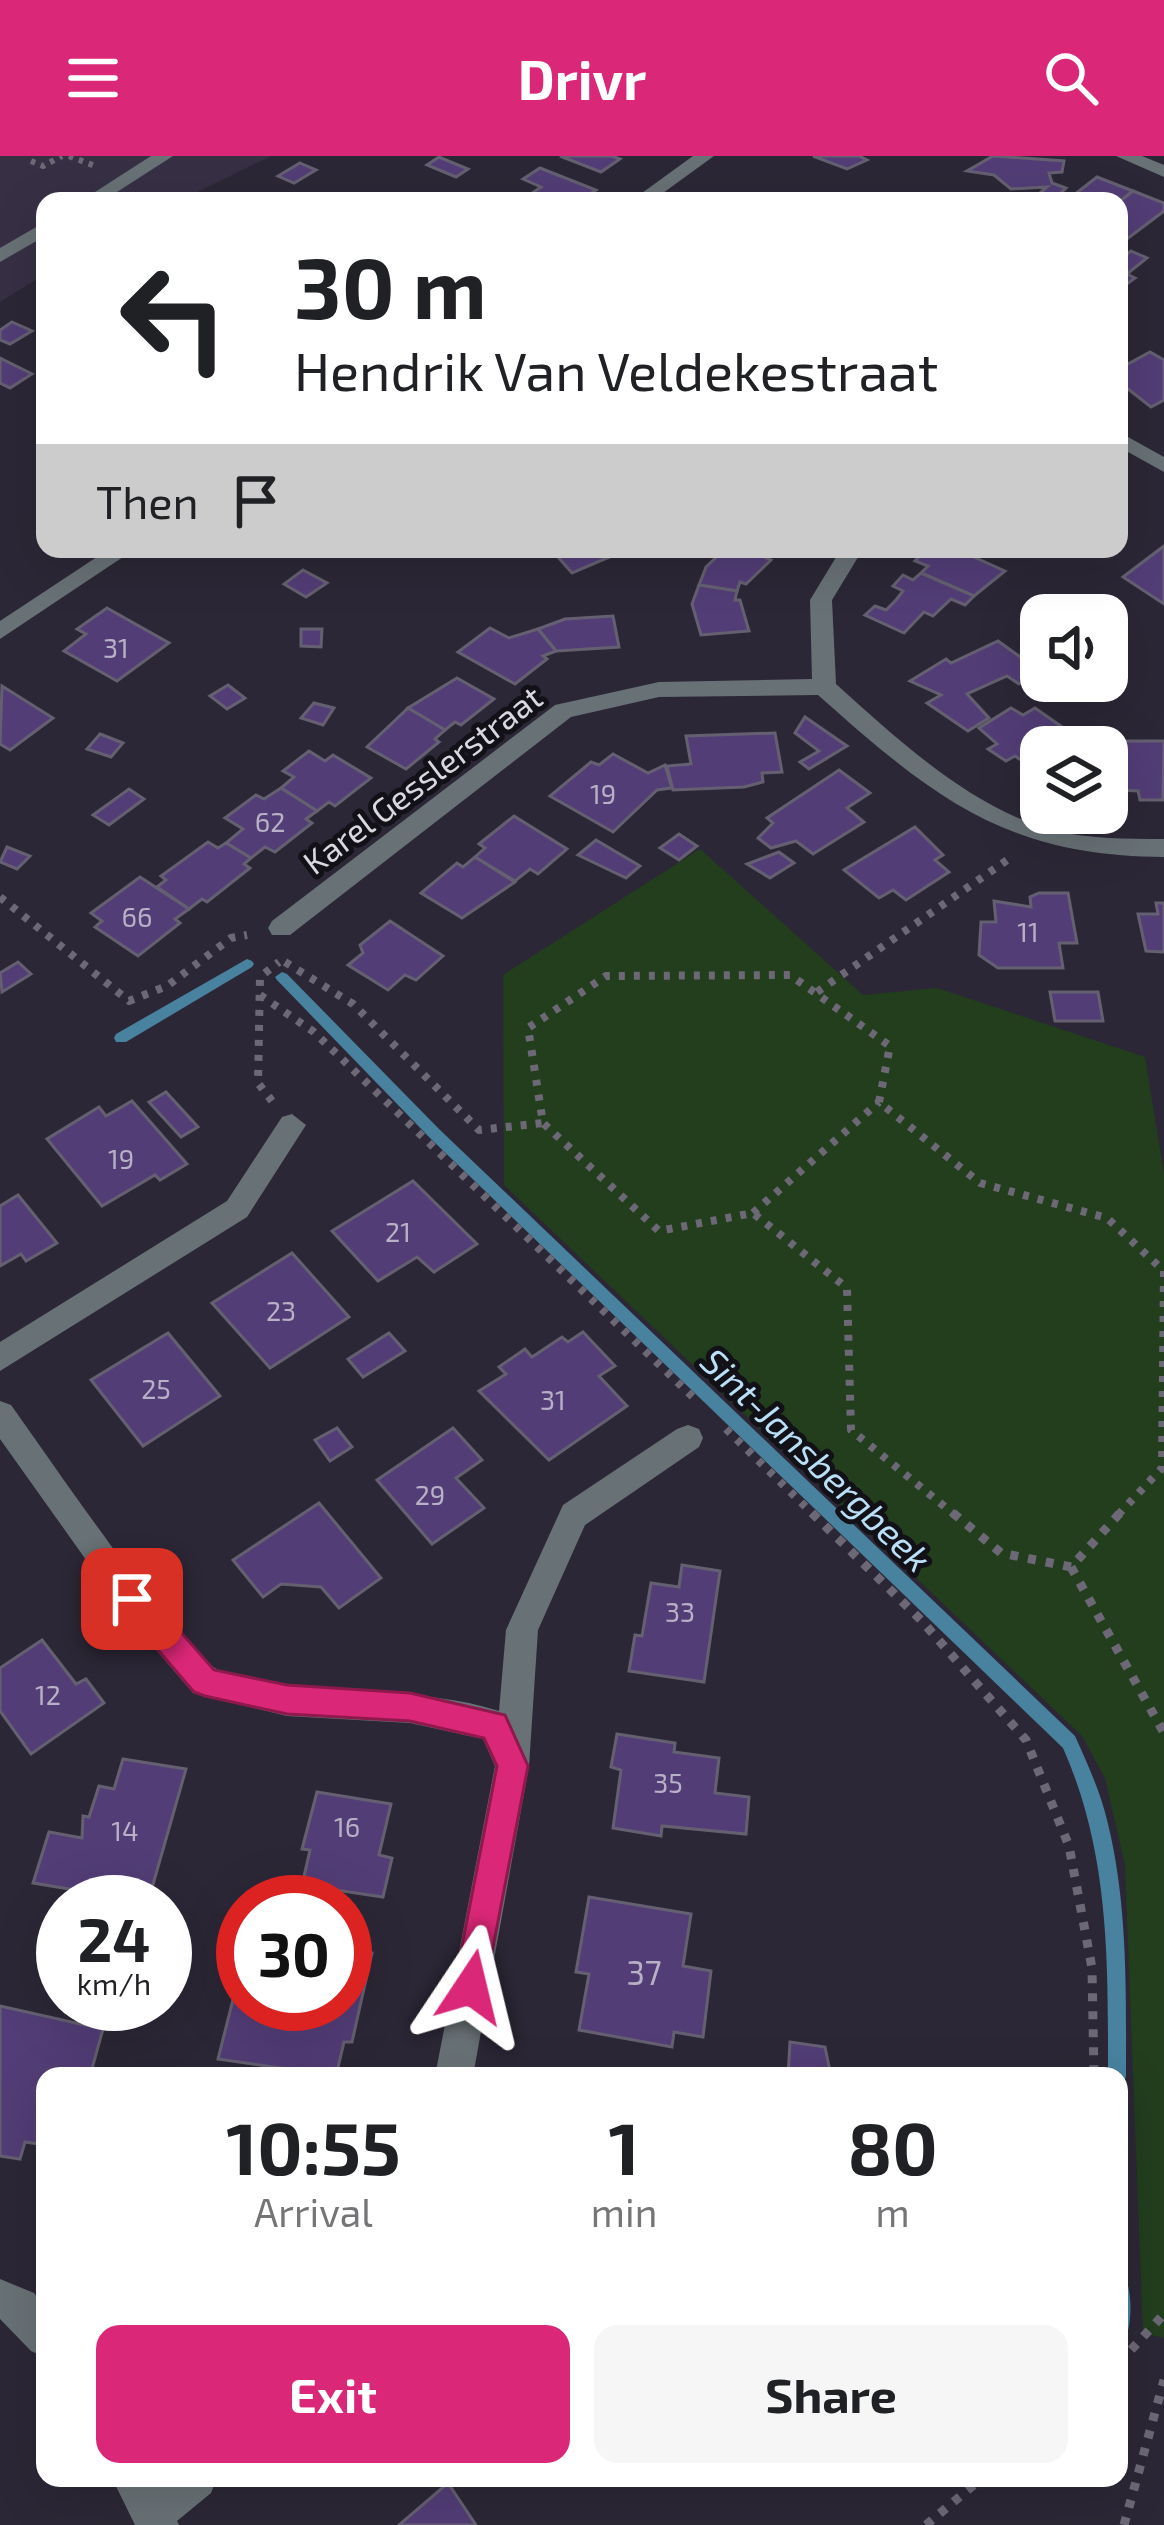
<!DOCTYPE html>
<html lang="en">
<head>
<meta charset="utf-8">
<style>
  :root { --surface:#fff; --page:#f6f6f6; --text:#202124; --muted:#757577; --accent:#db2777 }
  body { margin:0; font-family:"Exo 2",sans-serif; background:var(--page); color:var(--text); height:100vh; display:flex; flex-direction:column; font-size:45px; white-space:nowrap }
  * { box-sizing:border-box; margin:0 }
  p { font-size:39px; color:var(--muted) }
  .icon { flex:none; width:66px; height:66px; fill:none; stroke:currentColor; stroke-width:2; stroke-linecap:round; stroke-linejoin:round }
  .map { position:relative; flex:1; overflow:hidden }
  .drawer { position:absolute; left:36px; top:1911px; width:1092px; height:420px; display:flex; flex-direction:column; background:var(--surface); border-radius:24px; box-shadow:0 12px 48px #0002 }
  .drawer>* { flex:none }
  .top-card { position:absolute; left:36px; top:36px; width:1092px; height:366px; border-radius:24px; box-shadow:0 12px 48px #0002; background:#fff; color:var(--text); overflow:hidden }
  .tools { position:absolute; left:1020px; top:438px; display:grid; gap:24px }
  .tools a { display:grid; place-items:center; width:108px; height:108px; border-radius:24px; background:var(--surface); box-shadow:0 12px 48px #0002; font-size:60px }
  .speed { position:absolute; left:36px; top:1719px; display:flex; gap:24px; font-size:60px; font-weight:700; text-align:center }
  .speed>* { display:grid; place-content:center; width:156px; height:156px; border-radius:50%; background:var(--surface); box-shadow:0 12px 48px #0002; line-height:1 }
  .speed small { font-size:30px; font-weight:400 }
  .speed .limit { border:18px solid #d22; background:#fff; color:#111 }
  .pin { position:absolute; display:grid; place-items:center; width:102px; height:102px; color:#fff; margin:-51px; border-radius:24px; box-shadow:0 6px 18px #0006 }
  .me { position:absolute; width:132px; margin:-66px; rotate:10deg; stroke-linejoin:round; filter:drop-shadow(0 0 9px #0008) }
  .turn { display:flex; align-items:center; gap:42px; height:252px; padding:0 60px; font-size:54px }
  .turn .icon { width:156px; height:156px; stroke-width:2.5 }
  .turn b { display:block; font-size:84px; line-height:102px }
  .then { display:flex; align-items:center; height:114px; padding:0 60px; background:#0003; gap:24px; font-size:45px }
  .eta { display:flex; justify-content:space-evenly; align-items:center; height:204px; text-align:center }
  .eta b { font-size:72px; font-weight:700; line-height:84px }
  .cta { display:flex; gap:24px; margin-top:auto; padding:24px 60px }
  .cta a { flex:1; height:138px; border-radius:24px; background:var(--accent); color:#fff; font-size:48px; font-weight:700; line-height:138px; text-align:center }
  .cta a+a { background:var(--page); color:var(--text) }
  header { display:flex; justify-content:space-between; align-items:center; height:156px; padding:0 60px; background:var(--accent); color:#fff; font-size:54px; font-weight:700 }
  .map>svg:first-child { display:block }
</style>
</head>
<body>
<header><svg class="icon" aria-label="menu" viewBox="0 0 24 24"><path d="M4 6h16M4 12h16M4 18h16"/></svg>Drivr<svg class="icon" aria-label="search" viewBox="0 0 24 24"><circle cx="10" cy="10" r="6"/><path d="M15 15l6 6"/></svg></header>
<div class="map">
<svg width="1164" height="2369" viewBox="0 0 1164 2369">
  <rect width="100%" height="100%" fill="#2c2736"/>
  <!-- built -->
  <path fill="#373045" d="M0,0h271l-92,45h-134v73l-45,28z"/>
  <!-- green -->
  <path fill="#223e1d" d="M700,693l163,146 74,-7 208,69 19,117v1164l-21,-5 -18,-468 -20,-87 -23,-42 -578,-551 -1,-210z"/>
  <g fill="none" stroke-linecap="round" stroke-linejoin="round">
    <!-- stream -->
    <g fill="#48829f" fill-rule="evenodd">
      <path d="M247,803l5,2 2,3 -2,3 -126,75h-10l-2,-4 2,-4z"/>
      <path d="M282,816l5,2 152,155 636,607c13,29 26,57 33,88 20,82 18,168 18,252l-2,7 -5,1v-8h-11c0,-114 2,-222 -45,-328l-634,-611 -152,-157 -2,-3z"/>
      <path d="M1119,2120l7,3c6,16 6,42 0,58l-7,3z"/>
    </g>
  </g>
  <!-- building -->
  <g fill="#523d76" stroke="#656071" stroke-width="3">
    <path d="M560,0h52l8,3 -19,13z"/>
    <path d="M813,0h46l8,4 -20,9z"/>
    <path d="M993,0l71,5 -2,11 -13,1 3,10 14,5 -11,10 -14,-6 6,-5 -36,2 -17,-14 -27,-4z"/>
    <path d="M439,1l29,12 -12,8 -29,-12z"/>
    <path d="M300,7l16,7 -22,13 -16,-7z"/>
    <path d="M540,12l56,22 -16,11h-40l-12,-5 13,-9 -18,-8z"/>
    <path d="M1097,21l36,14 -14,11 -53,-1z"/>
    <path d="M1133,35l31,12v8l-41,31 -4,-40z"/>
    <path d="M1131,95l16,7 -20,16 8,4 -11,8 -5,-2v-24z"/>
    <path d="M12,166l20,9 -22,13 -10,-4v-10z"/>
    <path d="M1150,196l14,8v40l-13,7 -32,-25v-13z"/>
    <path d="M0,202l32,16 -22,14 -10,-5z"/>
    <path d="M1164,390v58l-41,-27z"/>
    <path d="M570,393h37l7,6 -42,18 -14,-16z"/>
    <path d="M725,393h22l24,11 -25,24 -6,-2 -3,9 -38,-6 7,-18z"/>
    <path d="M926,393l11,5 19,-5 49,22 -31,25 -53,-23 7,-7 -13,-5z"/>
    <path d="M303,414l24,13 -21,14 -22,-13z"/>
    <path d="M921,417l53,23 -9,9 -14,-6 -18,17 -9,-4 -20,21 -39,-18 10,-9 11,4 10,-10 7,-9 -10,-5 10,-11 10,5z"/>
    <path d="M699,429l38,6 -2,9h5l9,31 -48,4 -9,-31z"/>
    <path d="M107,452l62,35 -52,38 -53,-30 22,-17 -9,-5z"/>
    <path d="M613,460l6,31 -63,4 -18,-22 27,-10z"/>
    <path d="M490,472l19,10 29,-9 18,22 -13,5 4,3 -32,25 -57,-32z"/>
    <path d="M301,473h21l-1,18 -20,-1z"/>
    <path d="M998,485l42,30 -21,13 -12,-8 -40,18 22,24 -21,13 -41,-28 14,-8 -31,-14 36,-22 5,4z"/>
    <path d="M457,522l37,21 -33,26 -6,-3 -10,8 -37,-22z"/>
    <path d="M228,529l17,13 -18,11 -17,-13z"/>
    <path d="M2,530l51,32 -43,32 -10,-6z"/>
    <path d="M314,547l20,5 -11,17 -22,-7z"/>
    <path d="M408,552l37,22 -10,9 4,3 -33,27 -39,-22z"/>
    <path d="M1011,552l12,7 12,-7 40,28 -18,11h-16v10l-13,8 -13,-9 -9,5 -18,-12 9,-5 -18,-16z"/>
    <path d="M805,561l42,29 -38,23 -9,-7 19,-11 -24,-18z"/>
    <path d="M775,577l7,39 -20,1 1,9 -19,5 -71,3 -6,-24 24,-2 -5,-28z"/>
    <path d="M100,578l23,9 -12,14 -24,-8z"/>
    <path d="M1112,585h52l-1,59h-23l-2,-9 -18,-1z"/>
    <path d="M309,595l16,10 8,-6 38,23 -36,28 -6,-4 -12,9 -36,-23 13,-11 -11,-6z"/>
    <path d="M613,598l35,19 17,-8 7,23 -15,2 -44,42 -63,-36 41,-34 8,3z"/>
    <path d="M839,614l31,23 -23,15 17,14 -51,32 -17,-13 -25,7 -13,-10 15,-15 -6,-5z"/>
    <path d="M281,632l36,23 -11,8 6,4 -37,29 -10,-5 -14,11 -25,-15 17,-14 -18,-11 31,-23 8,4z"/>
    <path d="M129,633l15,10 -35,26 -16,-10z"/>
    <path d="M514,660l53,33 -29,25 -8,-5 -15,12 -40,-24 10,-9 -6,-4z"/>
    <path d="M915,671l28,28 -8,5 14,12 -43,28 -13,-10 -14,8 -35,-28z"/>
    <path d="M679,678l18,12 -18,14 -19,-12z"/>
    <path d="M596,684l44,26 -14,12 -48,-23z"/>
    <path d="M208,686l10,6 8,-5 25,15 -7,6 6,4 -43,34 -5,-3 -13,10 -32,-22 9,-7 -5,-4z"/>
    <path d="M7,691l23,9 -13,13 -17,-7z"/>
    <path d="M779,696l15,11 -24,15 -23,-14z"/>
    <path d="M475,701l40,25 -53,36 -41,-25 36,-30 6,4z"/>
    <path d="M140,721l49,32 -14,10 5,4 -42,33 -43,-29 7,-6 -11,-8z"/>
    <path d="M1039,737h29l9,50h-18l4,25h-65l-19,-13 2,-33h15l-2,-21 37,6 -1,-10z"/>
    <path d="M1156,747h8v49l-18,-1 -8,-37h20z"/>
    <path d="M390,765l53,35 -27,24 -11,-5 -17,15 -40,-25 15,-12 -3,-8z"/>
    <path d="M18,806l13,12 -29,18 -2,-19z"/>
    <path d="M1050,836h48l5,29h-48z"/>
    <path d="M166,936l32,35 -17,10 -32,-35z"/>
    <path d="M132,945l55,63 -27,16 -5,-5 -53,31 -55,-67 52,-32 7,9z"/>
    <path d="M413,1025l64,63 -43,28 -17,-15 -39,24 -46,-50z"/>
    <path d="M18,1039l39,48 -31,18 -5,-7 -21,12v-60z"/>
    <path d="M292,1097l57,64 -79,51 -58,-65z"/>
    <path d="M583,1176l32,34 -16,10 28,30 -78,54 -70,-69 27,-17 -7,-7 26,-18 7,8 30,-20 6,5z"/>
    <path d="M168,1177l52,63 -77,50 -52,-66z"/>
    <path d="M389,1177l16,18 -42,26 -15,-18z"/>
    <path d="M337,1272l15,19 -22,14 -15,-21z"/>
    <path d="M453,1272l29,32 -26,18 28,30 -52,36 -55,-64z"/>
    <path d="M319,1347l62,75 -42,30 -18,-21 -40,-3 -18,13 -30,-37z"/>
    <path d="M682,1409l38,6 -16,111 -75,-11 6,-36 7,1 9,-53 28,4z"/>
    <path d="M42,1484l34,44 10,-5 18,24 -73,51 -31,-43v-43z"/>
    <path d="M617,1578l58,9 -1,9 45,6 -4,35 34,4 -3,37 -84,-8 -1,10 -48,-8 8,-58 -10,-3z"/>
    <path d="M123,1603l63,10 -38,133 -115,-19 16,-51 33,6 1,-22 6,1 10,-31 15,3z"/>
    <path d="M317,1636l74,12 -12,51 13,3 -9,39 -81,-12 8,-35 -8,-1z"/>
    <path d="M589,1741l102,17 -8,52 28,5 -8,66 -29,-5 -2,15 -93,-17 10,-56 -13,-2z"/>
    <path d="M345,1793l27,4 -20,89h-8l-8,34 -118,-17 25,-99v44h102z"/>
    <path d="M0,1850l103,23 -13,47h-45v69l-20,-3 -5,17 -20,-3z"/>
    <path d="M790,1886l35,5 6,29h-43z"/>
    <path d="M448,2327l28,42h-77z"/>
  </g>
  <g fill="none" stroke-linecap="round" stroke-linejoin="round">
    <!-- path-far2 -->
    <g stroke="#6c6875" stroke-width="6" stroke-dasharray="4.5 6" stroke-linecap="butt">
      <path d="M69,0l26,10"/>
      <path d="M31,5l12,5 19,-10"/>
    </g>
    <!-- path-far1 -->
    <g stroke="#6c6875" stroke-width="8" stroke-dasharray="6 9" stroke-linecap="butt">
      <path d="M0,741l129,104 38,-15 64,-48 16,-3"/>
      <path d="M285,806l68,42 126,126 64,-7"/>
      <path d="M817,836l196,-136"/>
      <path d="M260,839l54,37 384,370"/>
      <path d="M272,945l-14,-18 2,-106 19,-15"/>
      <path d="M753,1057l126,-111"/>
      <path d="M726,1273l89,87"/>
      <path d="M956,1360l-105,-86 -4,-142 -94,-75 -94,18 -116,-108 -15,-95 78,-52 184,-1 100,71 -11,56 101,81 127,35 57,53 -2,197 -45,48"/>
    </g>
    <!-- path -->
    <g stroke="#6c6875" stroke-width="9" stroke-dasharray="8 10" stroke-linecap="butt">
      <path d="M812,1357l109,107 105,120 43,106 23,122 2,108"/>
      <path d="M953,1357l48,40 70,14 49,-54"/>
      <path d="M1071,1411l93,166"/>
      <path d="M1119,2207l45,-49"/>
      <path d="M926,2369l56,-47"/>
      <path d="M1124,2369l40,-145"/>
    </g>
    <!-- minor -->
    <g fill="#687175" fill-rule="evenodd">
      <path d="M151,0h22l-70,45h-22z"/>
      <path d="M693,0h21l-62,45h-21z"/>
      <path d="M1116,0h26l22,9v12z"/>
      <path d="M45,66v14l-45,26v-14z"/>
      <path d="M1119,276l45,25v15l-45,-25z"/>
      <path d="M109,393h26l-135,90v-18z"/>
      <path d="M841,393h22l-31,51 4,84c61,55 135,124 216,146 36,9 75,9 112,9v18c-160,-1 -231,-60 -346,-162l-159,2 -88,20 -281,218h-18l-4,-7 4,-7 283,-216 104,-23 153,-3 -2,-79z"/>
      <path d="M292,958l14,11 -59,92 -247,154v-29l227,-141 55,-84z"/>
      <path d="M0,1245l11,4c32,44 171,250 208,265 84,31 189,12 280,41l7,-81 57,-125 114,-76 11,-4 11,4 4,9 -4,9 -114,78 -47,105 -9,136 -56,310h-38l60,-310 -12,-27 -73,-16 -123,-7 -94,-23 -72,-84 -121,-170z"/>
      <path d="M0,2123l34,14 11,13v51l-14,-6 -31,-32z"/>
      <path d="M112,2322h43l3,5 6,-5h53l-6,15 -34,28 2,4h-44z"/>
    </g>
  </g>
  <!-- route -->
  <path fill="#db2777" stroke="#8e194d" stroke-width="3" d="M132,1429l11,4 71,81 73,15 123,8 95,22 23,51 -45,233 -12,5 -12,-5 -5,-12 43,-221 -13,-28 -74,-17 -123,-7 -82,-18 -11,-4 -72,-84 -4,-9z"/>
  <g text-anchor="middle" dominant-baseline="central" stroke-width="10" stroke-linejoin="round" paint-order="stroke">
    <!-- number labels -->
    <g font-size="27" fill="#b8b0c6">
      <text x="116" y="491">31</text>
      <text x="603" y="637">19</text>
      <text x="270" y="665">62</text>
      <text x="137" y="760">66</text>
      <text x="1028" y="775">11</text>
      <text x="121" y="1002">19</text>
      <text x="398" y="1075">21</text>
      <text x="281" y="1154">23</text>
      <text x="156" y="1232">25</text>
      <text x="553" y="1243">31</text>
      <text x="430" y="1338">29</text>
      <text x="680" y="1455">33</text>
      <text x="48" y="1538">12</text>
      <text x="668" y="1626">35</text>
      <text x="347" y="1670">16</text>
      <text x="125" y="1674">14</text>
    </g>
    <!-- street labels -->
    <g font-size="33" fill="#dad7e1" stroke="#131118">
      <text transform="translate(422 623) rotate(-37)">Karel Gesslerstraat</text>
    </g>
    <!-- near-number labels -->
    <g font-size="33" fill="#b8b0c6">
      <text x="644" y="1816">37</text>
    </g>
    <!-- water labels -->
    <g font-size="36" font-style="italic" fill="#badff6" stroke="#131118">
      <text transform="translate(817 1303) rotate(44)">Sint-Jansbergbeek</text>
    </g>
  </g>
</svg>
<div class="tools">
<a><svg class="icon" aria-label="sound" viewBox="0 0 24 24"><path d="M4 9h4l5-4v14l-5-4H4zM17 9q2 3 0 6"/></svg></a>
<a><svg class="icon" aria-label="layers" viewBox="0 0 24 24"><path d="M12 4l9 5-9 5-9-5zM3 14l9 5 9-5"/></svg></a>
</div>
<div class="speed"><div>24<small>km/h</small></div><div class="limit">30</div></div>
<div class="pin" style="left:132px;top:1443px;background:#d93025"><svg class="icon" aria-label="arrive" viewBox="0 0 24 24"><path d="M6 21V4h12l-3 4 3 4H6"/></svg></div>
<svg class="me" style="left:471px;top:1831px" viewBox="-20 -20 40 40"><path d="M0-17L14 15 0 8-14 15z" fill="#db2777" stroke="#fff" stroke-width="4"/></svg>
<div class="top-card">
<div class="turn"><svg class="icon" aria-label="left" viewBox="0 0 24 24"><path d="M17 20v-9H6M10 6l-5 5 5 5"/></svg><div><b>30 m</b>Hendrik Van Veldekestraat</div></div>
<div class="then">Then<svg class="icon" aria-label="arrive" viewBox="0 0 24 24"><path d="M6 21V4h12l-3 4 3 4H6"/></svg></div>
</div>
<section class="drawer">
<div class="eta">
<div><b>10:55</b><p>Arrival</p></div>
<div><b>1</b><p>min</p></div>
<div><b>80</b><p>m</p></div>
</div>
<div class="cta"><a>Exit</a><a>Share</a></div>
</section>
</div>
</body>
</html>
